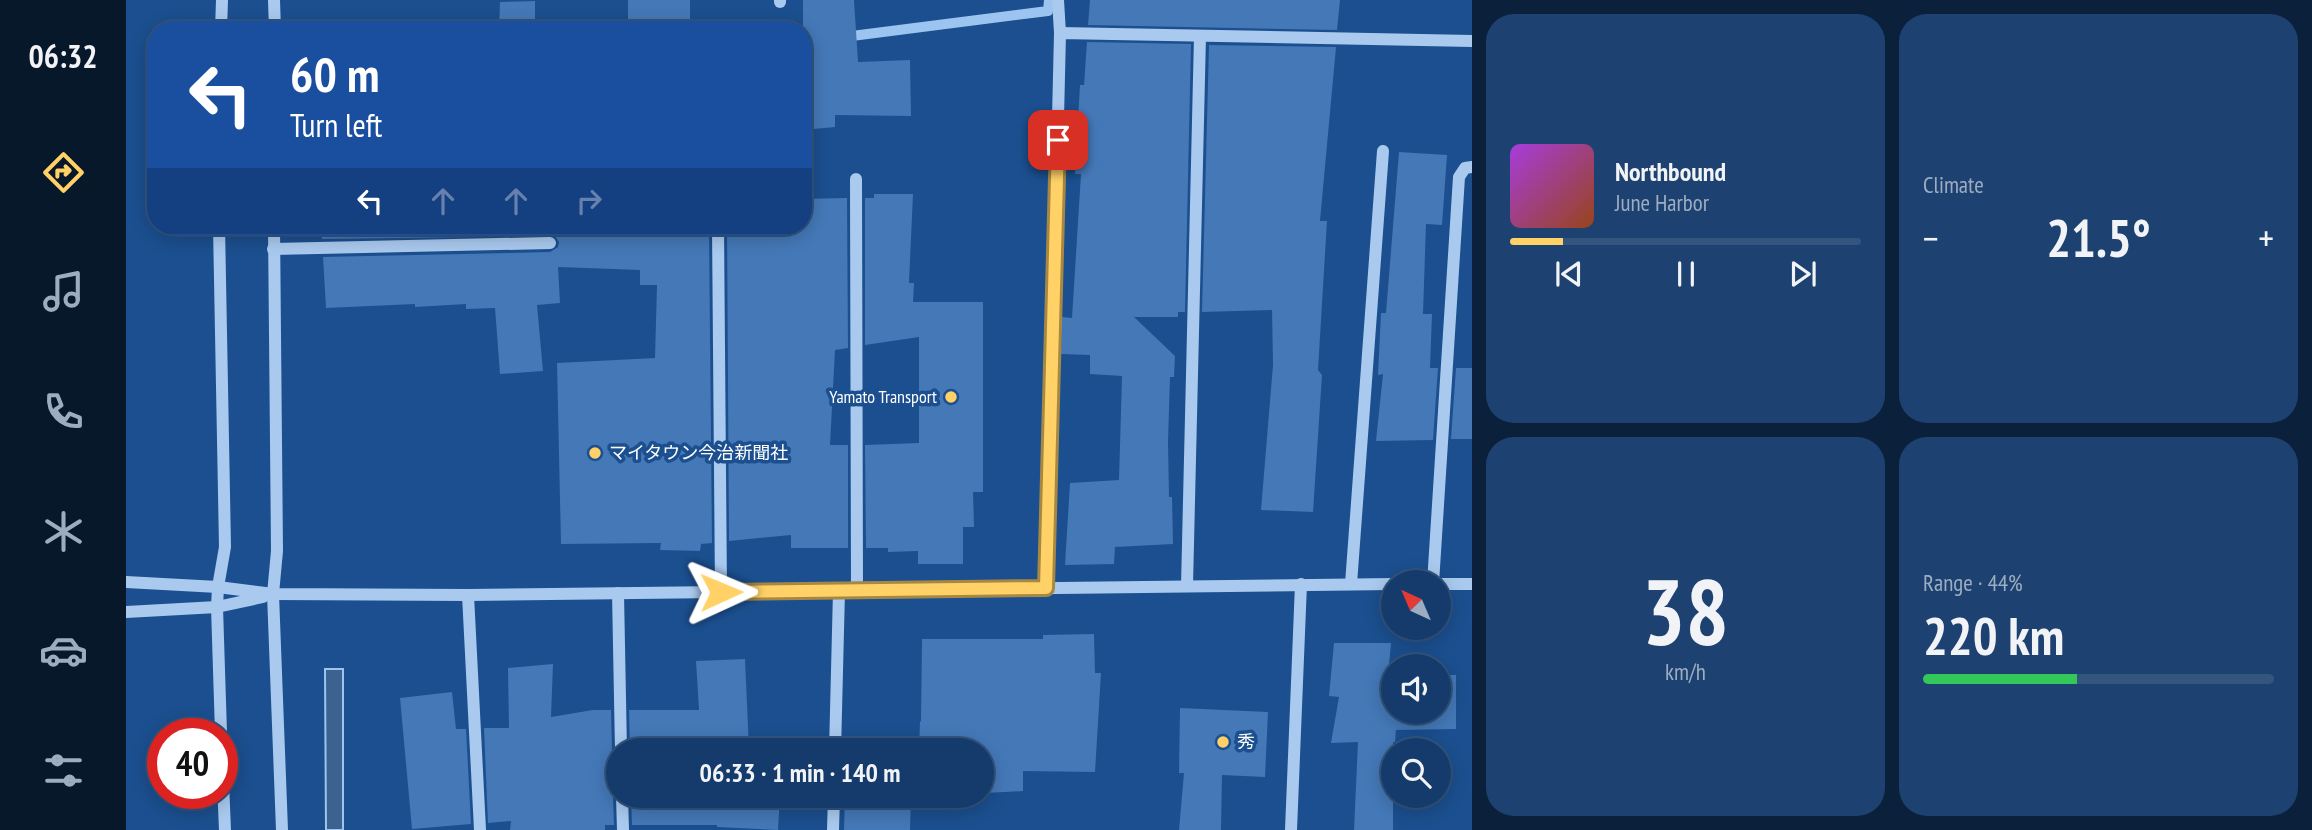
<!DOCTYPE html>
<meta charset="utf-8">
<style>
:root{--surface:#143b6b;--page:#1d4271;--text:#f1f3f6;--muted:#9dadc1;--line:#33557e;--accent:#ffd166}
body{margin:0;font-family:"PT Sans Narrow","Noto Sans JP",sans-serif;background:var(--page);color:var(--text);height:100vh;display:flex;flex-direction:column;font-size:26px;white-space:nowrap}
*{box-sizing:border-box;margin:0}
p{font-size:23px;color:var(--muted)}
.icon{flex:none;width:38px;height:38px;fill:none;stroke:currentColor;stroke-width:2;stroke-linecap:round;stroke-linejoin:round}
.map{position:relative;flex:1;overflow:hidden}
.side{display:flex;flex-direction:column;gap:14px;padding:14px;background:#0b203b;width:840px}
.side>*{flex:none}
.guide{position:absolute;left:21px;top:21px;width:665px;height:214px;border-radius:28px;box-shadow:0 4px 18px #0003,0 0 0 2px var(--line);background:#1a4fa0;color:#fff;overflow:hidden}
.needle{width:46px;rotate:316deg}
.tools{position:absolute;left:1255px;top:570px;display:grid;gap:14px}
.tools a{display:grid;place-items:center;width:70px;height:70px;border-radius:50%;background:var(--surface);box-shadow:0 4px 18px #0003,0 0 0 2px var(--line);font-size:35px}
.speed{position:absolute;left:21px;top:718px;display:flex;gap:14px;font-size:35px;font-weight:700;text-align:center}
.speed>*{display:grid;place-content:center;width:91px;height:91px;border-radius:50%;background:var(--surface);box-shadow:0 4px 18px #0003,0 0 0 2px var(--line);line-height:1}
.speed .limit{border:10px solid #d22;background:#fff;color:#111}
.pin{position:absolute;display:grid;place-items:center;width:60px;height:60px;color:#fff;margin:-30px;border-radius:14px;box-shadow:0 4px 10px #0006}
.me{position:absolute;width:77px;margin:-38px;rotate:89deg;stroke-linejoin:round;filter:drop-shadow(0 0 5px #0008)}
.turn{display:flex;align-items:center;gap:24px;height:147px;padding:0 28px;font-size:32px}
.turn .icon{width:91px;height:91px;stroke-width:2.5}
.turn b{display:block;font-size:49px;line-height:60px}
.lanes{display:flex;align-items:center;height:66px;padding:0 28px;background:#0003;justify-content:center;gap:35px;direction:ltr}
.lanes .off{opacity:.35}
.big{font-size:52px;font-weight:600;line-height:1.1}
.side .widget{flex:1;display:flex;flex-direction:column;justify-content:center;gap:10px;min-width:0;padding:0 24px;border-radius:28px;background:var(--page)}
.side .dial{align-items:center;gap:0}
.dial b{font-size:91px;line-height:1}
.song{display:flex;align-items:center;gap:21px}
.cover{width:84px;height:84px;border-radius:10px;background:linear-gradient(135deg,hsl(280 70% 55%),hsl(20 70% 35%))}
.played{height:7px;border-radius:4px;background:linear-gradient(90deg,var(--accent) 15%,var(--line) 15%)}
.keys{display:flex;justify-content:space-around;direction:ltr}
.heat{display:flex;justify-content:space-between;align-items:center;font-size:38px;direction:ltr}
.charge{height:10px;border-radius:5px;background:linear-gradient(90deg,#34c759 44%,var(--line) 0)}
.side .tiles{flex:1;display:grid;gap:14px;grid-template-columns:repeat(2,1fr)}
.trip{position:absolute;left:480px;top:738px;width:388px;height:70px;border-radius:35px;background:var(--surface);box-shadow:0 4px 18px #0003,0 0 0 2px var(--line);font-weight:600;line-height:70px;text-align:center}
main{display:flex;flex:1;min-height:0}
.menu{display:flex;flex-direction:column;width:126px;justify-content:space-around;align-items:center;background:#08182b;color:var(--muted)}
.menu .icon{width:49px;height:49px}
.menu .on{color:var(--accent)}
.menu b{font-size:32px;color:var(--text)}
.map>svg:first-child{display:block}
.water{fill:#3c6290;stroke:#9cc4f0;stroke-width:2}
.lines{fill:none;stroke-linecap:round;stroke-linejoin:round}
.stream{stroke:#9cc4f0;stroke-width:10}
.building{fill:#4478b7}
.minor{stroke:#a9c9ee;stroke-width:12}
.route-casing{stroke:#a68842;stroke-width:18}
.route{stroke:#ffd166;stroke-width:12}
.poi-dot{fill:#ffd166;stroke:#1b4f8f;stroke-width:2.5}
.labels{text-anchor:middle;stroke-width:7;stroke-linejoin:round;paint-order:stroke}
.poi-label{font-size:18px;fill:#fff;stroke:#1b4f8f;text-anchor:start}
</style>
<main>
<nav class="menu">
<b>06:32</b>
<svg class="icon on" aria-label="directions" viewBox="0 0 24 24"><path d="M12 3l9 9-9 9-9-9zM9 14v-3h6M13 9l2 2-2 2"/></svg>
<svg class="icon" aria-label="music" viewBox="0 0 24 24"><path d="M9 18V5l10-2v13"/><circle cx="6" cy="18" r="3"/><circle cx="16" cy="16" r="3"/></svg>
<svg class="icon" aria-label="phone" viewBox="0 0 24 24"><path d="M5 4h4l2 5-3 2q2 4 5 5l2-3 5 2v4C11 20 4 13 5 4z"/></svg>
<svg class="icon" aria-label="climate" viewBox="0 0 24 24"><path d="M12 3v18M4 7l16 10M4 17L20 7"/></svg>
<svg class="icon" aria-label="car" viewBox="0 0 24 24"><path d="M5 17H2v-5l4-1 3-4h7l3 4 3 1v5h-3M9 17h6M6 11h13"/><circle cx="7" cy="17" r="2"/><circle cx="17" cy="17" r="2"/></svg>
<svg class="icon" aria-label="filters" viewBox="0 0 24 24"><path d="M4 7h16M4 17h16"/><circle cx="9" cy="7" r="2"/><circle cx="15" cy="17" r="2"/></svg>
</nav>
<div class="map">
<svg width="1346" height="830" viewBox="0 0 1346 830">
<rect width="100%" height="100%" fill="#1b4f8f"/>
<polygon class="water" points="199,669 217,669 217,830 200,830"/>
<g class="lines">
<polyline class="stream" points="718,37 922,11 923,0"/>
</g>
<g class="building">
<rect x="502" y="0" width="62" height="30"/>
<polygon points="677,0 728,0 732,62 784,60 785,116 709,115 709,127 677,130"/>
<polygon points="964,0 1214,0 1211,30 962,25"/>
<polygon points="409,1 409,30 373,30 374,2"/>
<polygon points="961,42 1065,44 1059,312 1052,312 1052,317 1008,317 1049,356 1048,377 1044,377 1042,441 1043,497 1046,497 1047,544 989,547 988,564 939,565 944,483 993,480 996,376 964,374 964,355 935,354 936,317 946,318 955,174 949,174 954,85 958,85"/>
<polygon points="1083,45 1210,47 1194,221 1201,221 1192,370 1196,375 1187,512 1135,510 1147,365 1146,310 1076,312"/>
<polygon points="1273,152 1321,155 1316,225 1300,224 1297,314 1306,314 1304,368 1312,368 1307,440 1250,441 1257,374 1252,375 1255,313 1260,313"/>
<polygon points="748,194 787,194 783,283 788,283 787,302 857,302 857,492 847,492 848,527 837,527 837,564 792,564 792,551 762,552 762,548 740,548 739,445 793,443 793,337 739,345 739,198 748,198"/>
<polygon points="721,198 722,348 709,350 704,445 722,445 722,548 665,548 665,535 603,541 601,226 677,226 677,199"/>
<polygon points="195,226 583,226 586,543 575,544 574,551 534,550 535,543 435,544 431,363 529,358 531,285 514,285 514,270 432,267 434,303 411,305 417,371 374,374 369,308 340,309 340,304 289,307 289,304 200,308 197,257 424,252 432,247 433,242 429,236 196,239"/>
<polygon points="1330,368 1346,368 1346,439 1325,439"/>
<polygon points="968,634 969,673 975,673 969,772 897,771 897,791 860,793 861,751 793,751 794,721 795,722 796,639 917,639 917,635"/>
<polygon points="1208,643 1265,643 1262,676 1267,676 1267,712 1312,712 1312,675 1330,675 1330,729 1270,730 1269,742 1267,742 1267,830 1228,830 1232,742 1205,743 1213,697 1203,696"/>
<polygon points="619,659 623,749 654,751 504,751 503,710 573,710 570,661"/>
<polygon points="427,664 425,717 467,710 485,710 486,751 492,759 492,788 487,796 488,825 479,825 479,830 384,830 385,821 362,823 358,728 383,728 382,668"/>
<polygon points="326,692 330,729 340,729 345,824 286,829 274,698"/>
<polygon points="1054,708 1142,712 1139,777 1096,775 1095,830 1053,830 1058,773 1053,773"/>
<polygon points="505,796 654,796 652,830 591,827 591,825 506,825"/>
<polygon points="719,796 785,796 784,830 718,830"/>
</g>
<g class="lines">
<g class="minor">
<polyline points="148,0 149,30"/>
<polyline points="654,0 654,2"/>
<polyline points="932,0 934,33"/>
<polyline points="95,30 96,0"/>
<polyline points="730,179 731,590"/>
<polyline points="93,226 99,547 92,587 91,607 95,733"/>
<polyline points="148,226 151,551 147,594 156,830"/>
<polyline points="592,226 595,592"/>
<polyline points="147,249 424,243"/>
<polyline points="0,582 92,587 147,594 342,595 1267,584"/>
<polyline points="1307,583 1333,177 1339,168 1346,167"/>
<polyline points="1225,584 1257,151"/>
<polyline points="1312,584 1346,584"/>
<polyline points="1061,586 1074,36"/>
<polyline points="921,588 934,33 1346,41"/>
<polyline points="492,593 495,751"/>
<polyline points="342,595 354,830"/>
<polyline points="0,612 91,607 137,597"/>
<polyline points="709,751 713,591"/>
<polyline points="96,758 99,830"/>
<polyline points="496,796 497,830"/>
<polyline points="707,830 708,796"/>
<polyline points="1165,830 1175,584"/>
</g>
</g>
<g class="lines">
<g class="route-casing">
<polyline id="route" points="595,592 920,588 932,140"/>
</g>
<use href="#route" class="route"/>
</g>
<g class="poi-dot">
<circle cx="825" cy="397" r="7"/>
<circle cx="469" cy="453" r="7"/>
<circle cx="1097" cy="742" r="7"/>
</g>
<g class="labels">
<g class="poi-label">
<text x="811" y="403" text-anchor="end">Yamato Transport</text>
<text x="483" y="459">マイタウン今治新聞社</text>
<text x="1111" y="748">秀</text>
</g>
</g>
</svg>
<div class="tools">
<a><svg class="needle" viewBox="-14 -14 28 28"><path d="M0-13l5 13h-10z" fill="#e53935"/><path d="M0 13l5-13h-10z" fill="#9dadc1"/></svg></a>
<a><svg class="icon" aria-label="sound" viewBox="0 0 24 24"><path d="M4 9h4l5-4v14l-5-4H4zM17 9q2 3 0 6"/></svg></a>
<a><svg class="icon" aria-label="search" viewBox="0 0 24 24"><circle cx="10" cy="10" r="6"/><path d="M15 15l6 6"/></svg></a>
</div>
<div class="speed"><div class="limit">40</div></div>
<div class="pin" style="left:932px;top:140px;background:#d93025"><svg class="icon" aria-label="arrive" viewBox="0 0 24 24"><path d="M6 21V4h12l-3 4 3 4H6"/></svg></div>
<svg class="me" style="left:595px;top:592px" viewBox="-20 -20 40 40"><path d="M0-17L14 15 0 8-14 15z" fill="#ffd166" stroke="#fff" stroke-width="4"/></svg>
<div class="trip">06:33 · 1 min · 140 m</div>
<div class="guide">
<div class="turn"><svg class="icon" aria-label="left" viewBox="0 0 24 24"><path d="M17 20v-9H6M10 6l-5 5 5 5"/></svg><div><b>60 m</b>Turn left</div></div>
<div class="lanes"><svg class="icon" aria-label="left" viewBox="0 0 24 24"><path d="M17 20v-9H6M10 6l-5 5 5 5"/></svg><svg class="icon off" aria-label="ahead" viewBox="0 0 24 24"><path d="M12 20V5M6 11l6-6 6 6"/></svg><svg class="icon off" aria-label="ahead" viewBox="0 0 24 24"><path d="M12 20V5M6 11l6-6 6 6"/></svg><svg class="icon off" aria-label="right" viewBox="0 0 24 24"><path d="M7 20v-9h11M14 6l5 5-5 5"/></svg></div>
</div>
</div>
<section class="side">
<div class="tiles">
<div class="widget">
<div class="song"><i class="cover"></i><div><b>Northbound</b><p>June Harbor</p></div></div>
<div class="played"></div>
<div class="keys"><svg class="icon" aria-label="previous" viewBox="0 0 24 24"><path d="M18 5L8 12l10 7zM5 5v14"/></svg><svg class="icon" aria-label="pause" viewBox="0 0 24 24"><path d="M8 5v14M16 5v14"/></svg><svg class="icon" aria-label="next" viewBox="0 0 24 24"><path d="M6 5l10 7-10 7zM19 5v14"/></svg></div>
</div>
<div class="widget"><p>Climate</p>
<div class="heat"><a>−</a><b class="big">21.5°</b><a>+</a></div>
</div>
<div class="widget dial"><b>38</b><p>km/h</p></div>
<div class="widget"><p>Range · 44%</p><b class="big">220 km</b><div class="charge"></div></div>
</div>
</section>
</main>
